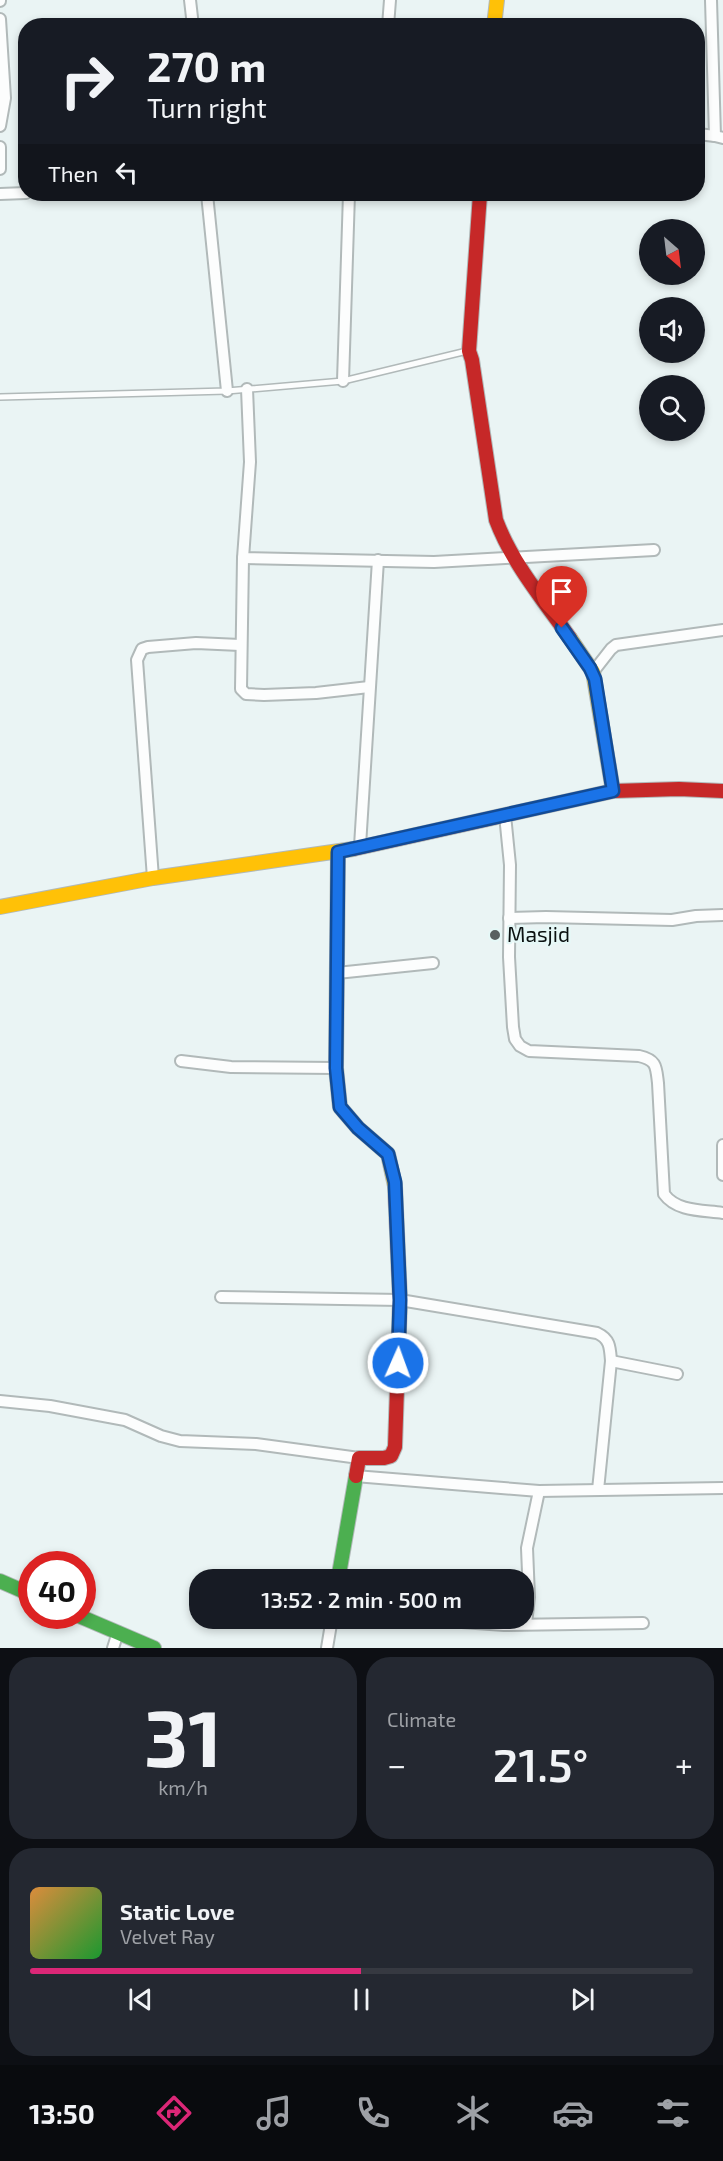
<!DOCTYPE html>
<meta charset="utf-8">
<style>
:root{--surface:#171b24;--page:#242831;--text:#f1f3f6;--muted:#9ea1a6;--line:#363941;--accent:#db2777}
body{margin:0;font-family:"Exo 2",sans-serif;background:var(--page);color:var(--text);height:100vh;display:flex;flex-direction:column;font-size:22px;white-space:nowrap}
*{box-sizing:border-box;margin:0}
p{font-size:20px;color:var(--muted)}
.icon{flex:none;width:33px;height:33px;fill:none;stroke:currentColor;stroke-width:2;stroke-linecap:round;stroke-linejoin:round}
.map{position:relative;height:1648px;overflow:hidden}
.sheet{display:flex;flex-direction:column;gap:9px;padding:9px;background:#0d0f14;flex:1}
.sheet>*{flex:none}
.banner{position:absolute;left:18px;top:18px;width:687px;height:183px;border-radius:24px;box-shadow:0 3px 9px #0003;background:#171b24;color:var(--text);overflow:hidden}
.needle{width:39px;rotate:152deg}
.buttons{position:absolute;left:639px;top:219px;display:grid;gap:12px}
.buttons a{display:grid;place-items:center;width:66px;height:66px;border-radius:50%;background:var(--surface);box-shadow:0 3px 9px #0003;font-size:30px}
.speed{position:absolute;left:18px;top:1551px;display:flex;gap:12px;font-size:30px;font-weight:700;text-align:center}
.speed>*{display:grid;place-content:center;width:78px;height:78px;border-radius:50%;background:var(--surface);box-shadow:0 3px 9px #0003;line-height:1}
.speed .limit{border:9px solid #d22;background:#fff;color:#111}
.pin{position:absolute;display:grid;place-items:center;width:51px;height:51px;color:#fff;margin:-62px -26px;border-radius:50% 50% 50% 0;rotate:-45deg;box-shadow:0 0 6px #0007}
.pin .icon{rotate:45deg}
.me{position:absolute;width:66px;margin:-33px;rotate:2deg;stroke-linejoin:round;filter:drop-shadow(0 0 4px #0008)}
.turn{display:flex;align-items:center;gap:21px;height:126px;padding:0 30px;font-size:27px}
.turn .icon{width:78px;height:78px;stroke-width:2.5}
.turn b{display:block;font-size:42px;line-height:51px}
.then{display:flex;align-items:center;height:57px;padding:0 30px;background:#0003;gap:12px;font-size:22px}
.big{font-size:45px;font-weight:600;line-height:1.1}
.sheet .widget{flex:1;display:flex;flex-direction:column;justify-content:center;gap:9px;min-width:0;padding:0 21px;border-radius:24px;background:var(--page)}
.sheet .dial{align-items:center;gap:0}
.dial b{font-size:78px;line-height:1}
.song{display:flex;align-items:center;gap:18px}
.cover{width:72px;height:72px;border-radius:9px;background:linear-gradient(135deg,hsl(30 70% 55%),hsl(130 70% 35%))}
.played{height:6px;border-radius:3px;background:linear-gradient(90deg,var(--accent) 50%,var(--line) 50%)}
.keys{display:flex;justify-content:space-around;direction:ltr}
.heat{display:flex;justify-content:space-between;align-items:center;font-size:33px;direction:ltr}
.sheet .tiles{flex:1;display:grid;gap:9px;grid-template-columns:1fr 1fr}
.widget:last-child{grid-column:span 2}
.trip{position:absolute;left:189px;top:1569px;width:345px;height:60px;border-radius:24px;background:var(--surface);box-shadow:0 3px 9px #0003;font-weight:600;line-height:60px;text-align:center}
.dock{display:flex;height:96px;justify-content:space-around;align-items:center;background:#090b0e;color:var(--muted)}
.dock .icon{width:42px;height:42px}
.dock .active{color:var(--accent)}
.dock b{font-size:27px;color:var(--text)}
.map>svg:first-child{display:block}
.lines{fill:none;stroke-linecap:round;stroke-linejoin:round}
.lane-casing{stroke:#b1b9b9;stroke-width:8}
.street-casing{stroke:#b1b9b9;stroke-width:14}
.fast-casing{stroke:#b1b9b9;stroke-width:16}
.slow-casing{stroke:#b1b9b9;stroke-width:16}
.jam-casing{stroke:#b1b9b9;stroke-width:16}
.lane{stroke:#fcfdfd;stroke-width:5}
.street{stroke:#fcfdfd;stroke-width:10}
.fast{stroke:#4caf50;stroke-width:14}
.slow{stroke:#ffc107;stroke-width:14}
.jam{stroke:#c62828;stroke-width:14}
.route-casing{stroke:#114b97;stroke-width:15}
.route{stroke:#1a73e8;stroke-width:10}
.poi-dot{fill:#596060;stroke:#e6f8f7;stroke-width:2}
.labels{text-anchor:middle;stroke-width:4.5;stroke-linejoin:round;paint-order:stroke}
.poi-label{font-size:21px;fill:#0b1111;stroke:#e6f8f7;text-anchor:start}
</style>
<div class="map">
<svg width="723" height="1648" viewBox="0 0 723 1648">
<rect width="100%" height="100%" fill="#eaf4f4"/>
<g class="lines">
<g class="lane-casing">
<polyline id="lane" points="0,397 227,391 343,381 467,351"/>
</g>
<g class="street-casing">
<g id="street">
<polyline points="190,0 193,26"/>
<polyline points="711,0 715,136 723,138"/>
<polyline points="0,1 0,0"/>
<polyline points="0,19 5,98 0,126"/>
<polyline points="388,26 390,0"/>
<polyline points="698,134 715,136"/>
<polyline points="0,147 0,169"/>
<polyline points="0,194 26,193"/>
<polyline points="207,194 227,391"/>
<polyline points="343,381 349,194"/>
<polyline points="247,389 250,462 243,558 434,562 654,550"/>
<polyline points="243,558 241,689 246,694 264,695 316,693 369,687"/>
<polyline points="593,672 611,649 616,645 723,630"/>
<path d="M505,815L510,865L509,957L513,1027L515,1039L520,1046L529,1051L639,1056C657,1060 656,1067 658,1083L664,1194C677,1212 703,1210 723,1213"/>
<polyline points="360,846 378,560"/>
<polyline points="153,878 137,660 142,649 148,647 196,643 240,645"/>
<polyline points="509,918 546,917 672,920 696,916 723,915"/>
<polyline points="337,973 433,963"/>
<polyline points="181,1061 231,1067 336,1068"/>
<polyline points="723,1145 723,1175"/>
<path d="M221,1297L400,1300L597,1333C610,1339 610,1347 611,1361L598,1490"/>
<polyline points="611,1361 677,1374"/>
<polyline points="0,1401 50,1406 125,1420 161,1436 180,1441 256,1444 359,1458"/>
<polyline points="355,1476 539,1491 723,1488"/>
<polyline points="448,1621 504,1625 643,1623"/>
<polyline points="526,1624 529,1597 527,1548 539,1491"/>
<polyline points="113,1648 118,1632"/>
<polyline points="327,1648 332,1618"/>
</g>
</g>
<g class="fast-casing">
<g id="fast">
<polyline points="338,1580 356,1476"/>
<polyline points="0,1581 32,1595"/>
<polyline points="79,1616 154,1648"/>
</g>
</g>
<g class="slow-casing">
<g id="slow">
<polyline points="494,26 497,0"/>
<polyline points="570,638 593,672 613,791"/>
<polyline points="338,852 336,1068 340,1107 358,1128 388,1154 395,1186"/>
<polyline points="0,907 153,878 353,849"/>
</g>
</g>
<g class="jam-casing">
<g id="jam">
<path d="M480,194L469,351L472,360L496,520C512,563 544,601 570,638"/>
<polyline points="353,849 613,791 679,789 723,791"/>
<polyline points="356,1476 359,1458 384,1458 391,1456 395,1447 400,1300 395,1186"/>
</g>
</g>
<use href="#lane" class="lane"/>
<use href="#street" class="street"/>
<use href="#fast" class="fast"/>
<use href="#slow" class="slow"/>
<use href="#jam" class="jam"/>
</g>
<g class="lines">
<g class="route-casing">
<polyline id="route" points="398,1363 400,1300 395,1182 388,1154 358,1128 340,1107 336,1068 338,852 613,791 595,679 590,668 562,628"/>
</g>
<use href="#route" class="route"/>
</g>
<circle class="poi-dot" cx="495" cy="935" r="6"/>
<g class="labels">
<g class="poi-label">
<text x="507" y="942">Masjid</text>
</g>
</g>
</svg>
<div class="buttons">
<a><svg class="needle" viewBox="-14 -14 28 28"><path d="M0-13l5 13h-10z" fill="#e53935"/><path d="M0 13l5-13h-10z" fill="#9ea1a6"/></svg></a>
<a><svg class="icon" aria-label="sound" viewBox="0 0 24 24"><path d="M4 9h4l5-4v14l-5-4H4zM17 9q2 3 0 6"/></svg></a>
<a><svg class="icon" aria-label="search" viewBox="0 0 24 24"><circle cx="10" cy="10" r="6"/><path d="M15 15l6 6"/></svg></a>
</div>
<div class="speed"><div class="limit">40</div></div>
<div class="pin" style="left:562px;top:628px;background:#d93025"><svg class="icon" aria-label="arrive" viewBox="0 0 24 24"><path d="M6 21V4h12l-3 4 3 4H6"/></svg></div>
<svg class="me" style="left:398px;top:1363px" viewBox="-20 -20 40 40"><circle r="17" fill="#1a73e8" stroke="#fff" stroke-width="3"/><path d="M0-11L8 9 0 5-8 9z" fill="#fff"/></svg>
<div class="trip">13:52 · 2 min · 500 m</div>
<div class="banner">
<div class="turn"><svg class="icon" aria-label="right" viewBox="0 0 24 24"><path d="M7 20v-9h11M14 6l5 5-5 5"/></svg><div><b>270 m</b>Turn right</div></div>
<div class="then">Then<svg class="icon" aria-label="left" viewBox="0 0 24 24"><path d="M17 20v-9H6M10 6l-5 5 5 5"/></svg></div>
</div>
</div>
<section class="sheet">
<div class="tiles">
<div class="widget dial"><b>31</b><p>km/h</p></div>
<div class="widget"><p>Climate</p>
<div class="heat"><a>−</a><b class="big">21.5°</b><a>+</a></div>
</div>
<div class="widget">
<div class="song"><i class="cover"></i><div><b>Static Love</b><p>Velvet Ray</p></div></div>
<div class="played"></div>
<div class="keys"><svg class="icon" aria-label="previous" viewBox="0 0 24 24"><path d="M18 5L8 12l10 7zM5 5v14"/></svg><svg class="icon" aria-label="pause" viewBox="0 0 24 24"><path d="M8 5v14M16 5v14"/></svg><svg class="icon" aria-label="next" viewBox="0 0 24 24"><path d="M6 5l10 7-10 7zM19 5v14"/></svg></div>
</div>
</div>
</section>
<nav class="dock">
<b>13:50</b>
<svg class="icon active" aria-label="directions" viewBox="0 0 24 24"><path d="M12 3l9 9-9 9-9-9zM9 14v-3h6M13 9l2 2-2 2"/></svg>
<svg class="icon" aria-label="music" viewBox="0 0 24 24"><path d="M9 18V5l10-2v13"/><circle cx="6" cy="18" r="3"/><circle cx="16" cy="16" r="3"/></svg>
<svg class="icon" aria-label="phone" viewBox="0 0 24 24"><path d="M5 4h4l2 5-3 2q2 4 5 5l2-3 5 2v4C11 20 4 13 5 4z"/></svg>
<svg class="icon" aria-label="climate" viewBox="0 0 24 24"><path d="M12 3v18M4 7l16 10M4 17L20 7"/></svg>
<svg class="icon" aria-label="car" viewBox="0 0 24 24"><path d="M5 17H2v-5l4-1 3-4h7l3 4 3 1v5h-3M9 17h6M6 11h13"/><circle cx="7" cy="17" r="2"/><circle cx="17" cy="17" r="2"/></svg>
<svg class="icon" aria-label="filters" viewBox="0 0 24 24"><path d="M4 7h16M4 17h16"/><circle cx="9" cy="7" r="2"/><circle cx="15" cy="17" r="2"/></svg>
</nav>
